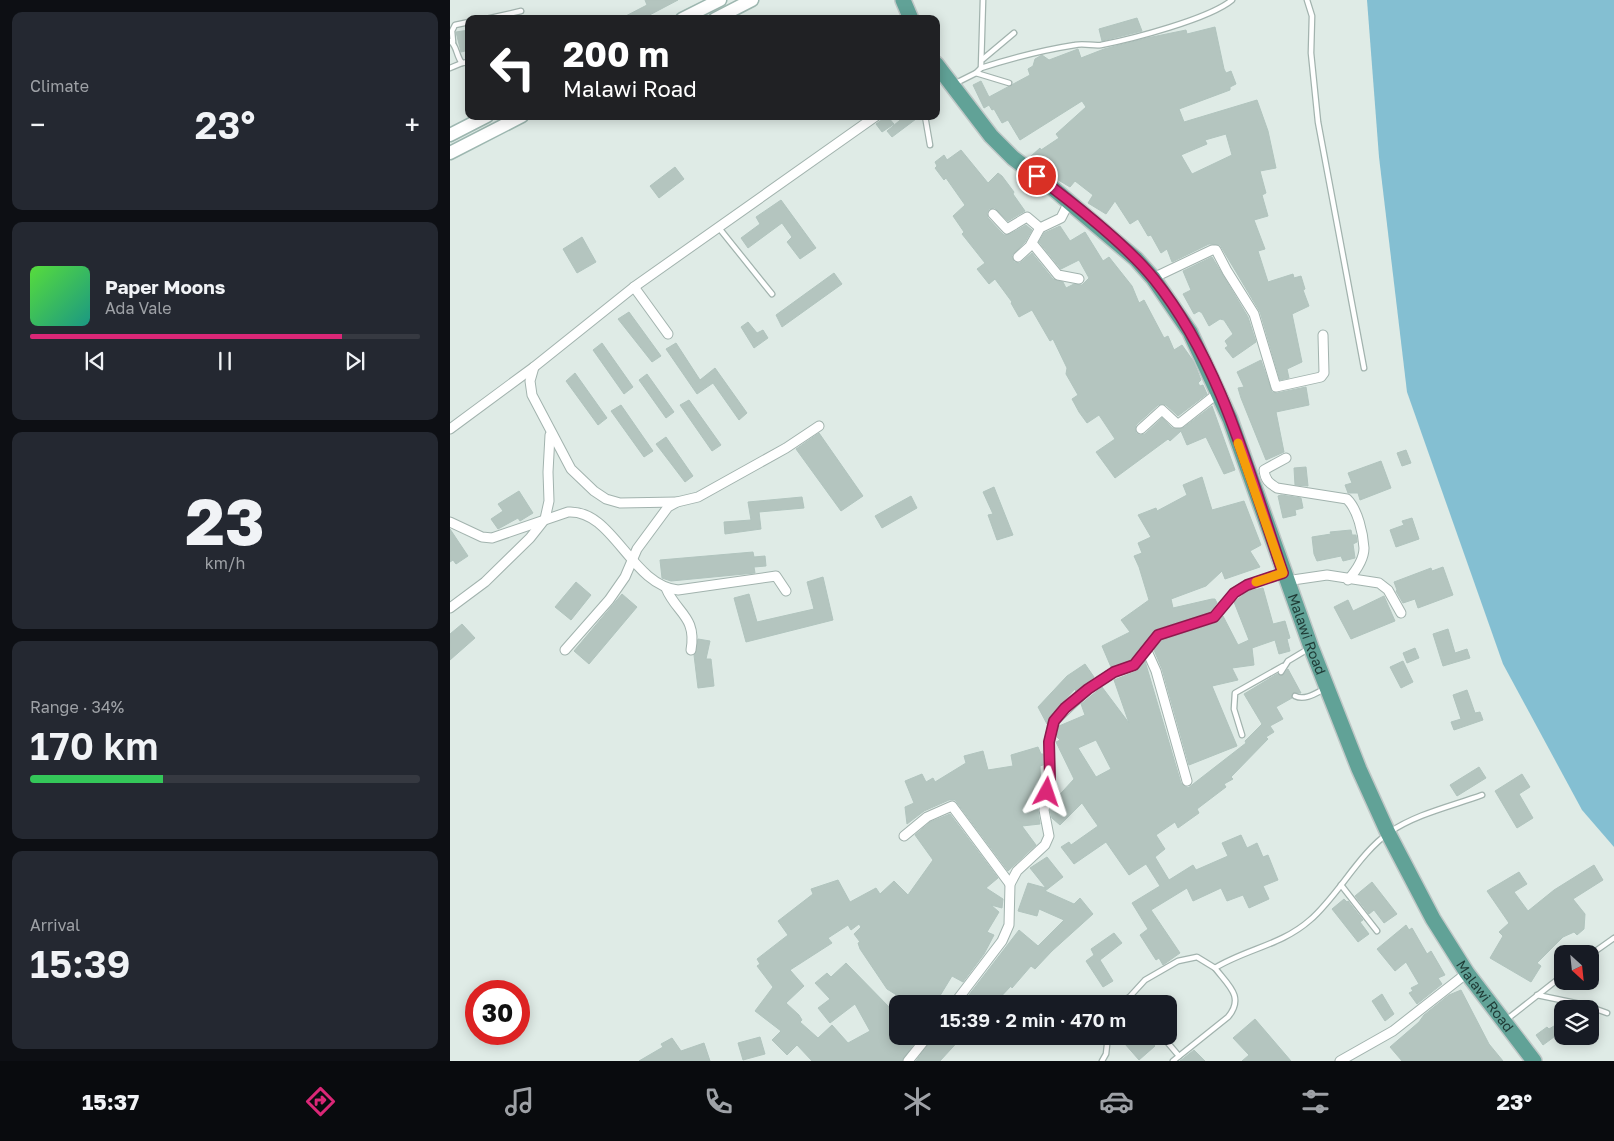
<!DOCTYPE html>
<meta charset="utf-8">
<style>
:root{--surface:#171b24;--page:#242831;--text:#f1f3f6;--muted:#9ea1a6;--line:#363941;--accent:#db2777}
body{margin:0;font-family:"Golos Text",sans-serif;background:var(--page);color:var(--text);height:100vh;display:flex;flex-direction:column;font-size:19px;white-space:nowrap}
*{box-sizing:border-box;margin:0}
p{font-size:16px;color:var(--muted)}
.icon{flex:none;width:28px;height:28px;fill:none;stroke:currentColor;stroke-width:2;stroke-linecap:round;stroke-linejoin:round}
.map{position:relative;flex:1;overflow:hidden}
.details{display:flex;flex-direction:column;gap:12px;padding:12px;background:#0d0f14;width:450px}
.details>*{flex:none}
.banner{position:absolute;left:15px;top:15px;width:475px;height:105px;border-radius:10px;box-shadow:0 2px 12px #0003;background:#202124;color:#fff;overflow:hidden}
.needle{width:32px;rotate:153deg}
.controls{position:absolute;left:1104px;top:945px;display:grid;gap:10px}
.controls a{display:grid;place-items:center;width:45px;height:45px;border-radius:10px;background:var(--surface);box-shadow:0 2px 12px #0003;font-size:25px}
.speed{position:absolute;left:15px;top:980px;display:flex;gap:10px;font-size:25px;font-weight:700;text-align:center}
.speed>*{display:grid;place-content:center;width:65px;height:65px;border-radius:50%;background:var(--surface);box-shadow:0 2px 12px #0003;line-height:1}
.speed .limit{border:8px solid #d22;background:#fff;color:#111}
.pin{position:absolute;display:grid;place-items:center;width:42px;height:42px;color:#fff;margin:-21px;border:2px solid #fff;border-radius:50%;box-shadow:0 1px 5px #0007}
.me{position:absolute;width:55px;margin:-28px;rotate:5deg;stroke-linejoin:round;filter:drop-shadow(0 0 4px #0008)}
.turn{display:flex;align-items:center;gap:18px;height:105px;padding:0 15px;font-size:22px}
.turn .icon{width:65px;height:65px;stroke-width:2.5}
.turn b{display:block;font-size:35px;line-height:42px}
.big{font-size:38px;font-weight:600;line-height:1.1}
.details .tile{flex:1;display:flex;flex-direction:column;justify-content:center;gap:8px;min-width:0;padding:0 18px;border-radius:10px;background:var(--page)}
.details .dial{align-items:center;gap:0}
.dial b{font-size:65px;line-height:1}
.song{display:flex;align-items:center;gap:15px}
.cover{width:60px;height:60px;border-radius:8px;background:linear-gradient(135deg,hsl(110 70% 55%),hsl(170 70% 35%))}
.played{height:5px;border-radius:2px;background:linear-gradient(90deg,var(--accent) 80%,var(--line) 80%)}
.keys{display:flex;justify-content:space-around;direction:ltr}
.heat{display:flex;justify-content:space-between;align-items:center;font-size:28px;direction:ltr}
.charge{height:8px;border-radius:4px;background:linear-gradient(90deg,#34c759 34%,var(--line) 0)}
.trip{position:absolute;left:439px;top:995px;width:288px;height:50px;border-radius:10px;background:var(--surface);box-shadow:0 2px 12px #0003;font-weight:600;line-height:50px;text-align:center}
.dock{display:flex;height:80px;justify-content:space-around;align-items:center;background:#090b0e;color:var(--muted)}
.dock .icon{width:35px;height:35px}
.dock .current{color:var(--accent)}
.dock b{font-size:22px;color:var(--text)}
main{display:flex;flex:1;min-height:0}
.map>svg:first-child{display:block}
.water{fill:#84bfd2}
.building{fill:#b4c5bf;stroke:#b1c4be;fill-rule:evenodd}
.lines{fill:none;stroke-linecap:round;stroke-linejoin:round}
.service-casing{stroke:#a2b3ae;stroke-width:7}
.minor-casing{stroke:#a2b3ae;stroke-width:11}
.secondary-casing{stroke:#9db7b0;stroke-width:15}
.primary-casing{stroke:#c0c8c7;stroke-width:18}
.service{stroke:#fff;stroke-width:4.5}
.minor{stroke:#fff;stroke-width:9}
.secondary{stroke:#fff;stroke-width:12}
.primary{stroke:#61a297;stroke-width:15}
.route-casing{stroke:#8e194d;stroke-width:12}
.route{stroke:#db2777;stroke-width:9}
.slow{stroke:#f59e0b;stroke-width:9}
.labels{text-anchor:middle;stroke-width:4;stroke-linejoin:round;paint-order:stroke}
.street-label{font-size:14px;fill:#1f3b36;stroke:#eff7f4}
</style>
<main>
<section class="details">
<div class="tile"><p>Climate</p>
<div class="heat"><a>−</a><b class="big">23°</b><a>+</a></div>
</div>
<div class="tile">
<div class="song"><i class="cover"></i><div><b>Paper Moons</b><p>Ada Vale</p></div></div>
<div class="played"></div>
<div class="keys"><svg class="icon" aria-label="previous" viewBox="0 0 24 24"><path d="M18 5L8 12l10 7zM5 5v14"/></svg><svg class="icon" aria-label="pause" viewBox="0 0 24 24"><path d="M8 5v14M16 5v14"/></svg><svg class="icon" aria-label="next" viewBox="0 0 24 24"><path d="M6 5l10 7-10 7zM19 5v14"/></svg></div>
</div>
<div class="tile dial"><b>23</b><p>km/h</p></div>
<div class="tile"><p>Range · 34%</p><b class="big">170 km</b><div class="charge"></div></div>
<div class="tile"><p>Arrival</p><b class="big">15:39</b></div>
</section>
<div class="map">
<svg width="1164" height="1061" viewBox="0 0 1164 1061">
<rect width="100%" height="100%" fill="#dfebe6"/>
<polygon class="water" points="917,0 1164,0 1164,847 1132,810 1053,664 957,392 929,157"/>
<g class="building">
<polygon points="195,0 228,0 192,19 170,19 197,5"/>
<polygon points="687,18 692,31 652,41 649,29"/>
<path d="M765,27L774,69L776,73L781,71L786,84L780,87V90L729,109L734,122L807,100L818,131L826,168L810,171L816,193L812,195L818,216L804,220L815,249L808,251L818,282L843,274L844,278L851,276L855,289L853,290L859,306L842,314L852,362L837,369L839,378L830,380L810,312L770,245L759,244L722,262L717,249L711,253L701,235L698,236L688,219L680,224L665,201L656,214L638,203L643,195L625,181L620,187L605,178L607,174L598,158L589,166L580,157L590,148L591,150L609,138L606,134L636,107L632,101L570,140L558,120L552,123L544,109L542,110L539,105L534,108L523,85L531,81L539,97L580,75L578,69L583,66L585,59L592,55L599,60L628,49L631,58L654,49L697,38L736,30L737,34ZM776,134L782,155L742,174L731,155L757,144L755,140Z"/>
<polygon points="19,30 19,50 11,52 6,32"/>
<polygon points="437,116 444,124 432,132 426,124"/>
<polygon points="455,116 470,116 442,137 437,131"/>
<polygon points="511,150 538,183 548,173 552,176 564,192 563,194 575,211 558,221 545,208 539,209 537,213 538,218 554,235 560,234 576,225 582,230 575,242 562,255 564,262 570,263 582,253 603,279 613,282 616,288 624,284 632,285 639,278 629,260 611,269 589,242 594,233 610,226 620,241 635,232 653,261 659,257 682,286 689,303 694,300 714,338 718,336 724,350 732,345 744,362 751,380 748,383 750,386 753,385 757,394 728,416 716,405 708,405 686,425 686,433 690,435 695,434 712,418 722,428 733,428 762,406 785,470 774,474 756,437 737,445 731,431 720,441 718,439 665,478 646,452 665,439 649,415 637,423 629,412 622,399 628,395 616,374 617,368 603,339 600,341 582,310 569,317 561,303 562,302 545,279 539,284 527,269 535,263 512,234 514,232 503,216 515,205 496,178 494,180 485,168 487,166 485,162 494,155 497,160"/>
<polygon points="225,167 234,179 209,198 200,186"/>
<polygon points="331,200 366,248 350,259 337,242 342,237 332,223 298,248 291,238 310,224 306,217"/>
<polygon points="132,237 146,262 127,273 113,249"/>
<polygon points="762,257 798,317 806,342 783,358 775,348 778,346 775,341 783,334 774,320 770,319 759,326 752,313 749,311 744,314 733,294 741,290 733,271"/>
<polygon points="384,273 392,284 332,327 326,315"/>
<polygon points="179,312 211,356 202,362 168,319"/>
<polygon points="298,322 307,333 313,330 318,338 304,348 291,327"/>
<polygon points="152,343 183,387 174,394 143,350"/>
<polygon points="226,343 250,380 265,368 297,413 289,420 263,383 247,394 216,349"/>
<polygon points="811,360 822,392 827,393 856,387 859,405 826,412 834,452 816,460 791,398 788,388 794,387 787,372"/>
<polygon points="125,373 157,418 148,425 116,381"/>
<polygon points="197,374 224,412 216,418 189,380"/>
<polygon points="239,400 271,445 262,451 230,405"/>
<polygon points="171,405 203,451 194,457 161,411"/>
<polygon points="369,433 413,496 391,511 346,449"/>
<polygon points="216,437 243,476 235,482 206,444"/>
<polygon points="956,450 961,463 952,466 947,453"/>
<polygon points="931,461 941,488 910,500 908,493 898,493 895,485 902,483 898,473"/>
<polygon points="856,467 858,486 845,485 844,468"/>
<polygon points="752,477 762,510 794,501 811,545 800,551 810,567 775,579 772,571 756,586 721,599 723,608 762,599 765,599 767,603 760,612 706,629 680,660 661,667 652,646 680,632 671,620 699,600 689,567 684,556 692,553 688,543 701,537 688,515 706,508 707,511 737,495 733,485"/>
<polygon points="544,487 563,535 547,540 538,515 543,514 533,492"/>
<polygon points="69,491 83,513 70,521 68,518 48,529 41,519 53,511 48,504"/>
<polygon points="831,495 851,498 853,508 845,510 846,515 833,518 828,496"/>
<polygon points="461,496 467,508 432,528 425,516"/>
<polygon points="352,497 354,508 309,512 311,529 275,534 274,522 301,520 298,502"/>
<polygon points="962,518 969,539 946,547 940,530 954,525 952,521"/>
<polygon points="0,529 18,556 6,564 3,560 0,562"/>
<polygon points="901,530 902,535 906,535 907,542 903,544 905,558 893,561 891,556 867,561 864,554 862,537 881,534 880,532"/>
<polygon points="303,552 304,557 315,556 316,566 304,567 305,573 221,581 212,578 210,560"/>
<polygon points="993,567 1003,595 968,608 965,599 953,603 946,591 947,590 944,582 981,568 982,571"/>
<polygon points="373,577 383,620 296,642 284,598 299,594 307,622 364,609 357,582"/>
<polygon points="126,582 141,595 121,620 105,607"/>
<polygon points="813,588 823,624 835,621 840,638 837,639 840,651 829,654 825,640 802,648 804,665 782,668 788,680 762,686 787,746 739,765 712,669 704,650 712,640 766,623 773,616 788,645 799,640 784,602 798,591"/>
<polygon points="172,594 187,607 139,664 124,651"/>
<polygon points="934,596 945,621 901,639 884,607 898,600 903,611"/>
<polygon points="12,624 25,638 0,660 0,634"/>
<polygon points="998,629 1005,653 1017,649 1020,658 993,666 983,634"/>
<polygon points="248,639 260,641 256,659 261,659 264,686 248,688 244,655"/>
<polygon points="965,648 969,658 957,663 953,653"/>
<path d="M695,661L731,783L738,788L796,743L795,741L812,724L794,694L827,674L833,675L838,669L851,693H843L842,698L826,707L833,719L820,726L824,732L816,737L818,739L781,777L783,779L774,784L776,787L747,809L749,813L728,828L725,822L706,835L715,849L705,857L719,880L743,865L746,870L778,856L772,843L791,835L797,848L807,843L813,857L818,855L828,880L813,886L819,899L799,908L793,895L777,901L771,888L743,901L737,888L701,910L730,953L713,965L709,958L706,960L690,935L698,929L682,903L710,886L696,864L679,875L656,842L624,864L611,847L619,842L621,845L648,826L632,803L610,825L602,818L600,810L602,803L624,779L606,742L610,740L607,737L609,726L635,715L631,704L652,687L679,723L664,680L687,671ZM646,740L661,769L646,777L628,748Z"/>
<polygon points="953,661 963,682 951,688 940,667"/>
<polygon points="635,664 644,677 626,692 625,689 600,716 597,724 588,707 617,676"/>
<polygon points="1017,690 1025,713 1030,712 1033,720 1004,730 1001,722 1011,719 1003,695"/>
<polygon points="588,747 591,754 593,754 593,765 590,766 591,791 589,806 587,804 590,824 572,826 586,845 558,871 505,800 499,800 474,811 457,824 455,807 464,803 455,781 472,774 476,782 483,778 485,782 516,763 514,756 533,751 538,770 563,766 561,755"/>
<polygon points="1029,767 1036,778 1007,796 1000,785"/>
<polygon points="1072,774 1080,787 1069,794 1083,818 1067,828 1045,791"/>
<polygon points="500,814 548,878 536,888 553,899 552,908 541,905 549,912 537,932 544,935 534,954 513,982 502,976 485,1004 461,1004 437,989 410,949 408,943 410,942 404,934 411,927 409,924 401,930 398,925 378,938 382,943 340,970 354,986 336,1003 349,1015 352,1020 350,1022 368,1038 382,1025 398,1043 420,1031 405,1004 380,1023 368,1008 380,999 365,983 377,973 381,977 396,963 440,1008 448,1023 448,1036 465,1036 463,1040 465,1042 452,1061 362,1061 347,1045 337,1055 322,1040 331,1031 305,1011 323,987 307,966 310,964 307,959 338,935 328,921 363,894 361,889 388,880 400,902 426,888 430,894 444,881 458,895 483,860 465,835 480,822"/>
<polygon points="597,857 613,877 595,891 624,904 630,898 643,914 602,951 585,969 581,966 562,988 561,986 544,1004 512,1004 569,930 588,946 614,920 589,909 587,916 568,911 578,883 596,888 580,868"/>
<polygon points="1144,865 1153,880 1123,899 1135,914 1134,929 1127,935 1124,932 1113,937 1087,963 1091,966 1081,982 1040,958 1053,936 1049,932 1059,923 1037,891 1069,872 1077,884 1064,892 1078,911 1104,890"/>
<polygon points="922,882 947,914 934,923 924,910 919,914 905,896"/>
<polygon points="894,899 897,902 898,901 913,920 910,922 919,934 908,942 882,909"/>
<polygon points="956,925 959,930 962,928 977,954 981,951 995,975 988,978 992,984 967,1004 959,993 963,991 961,988 969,984 956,962 945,971 927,949"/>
<polygon points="664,933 672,943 650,960 663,981 653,987 636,961 644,955 641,949"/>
<polygon points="1011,990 1039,1044 1053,1061 952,1061 940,1047 969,1022 974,1015 999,995"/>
<polygon points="932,994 944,1014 935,1021 922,1001"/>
<polygon points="805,1019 841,1061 792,1061 799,1055 783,1038"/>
<polygon points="1104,1026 1108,1034 1093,1045 1086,1035 1097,1027 1099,1029"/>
<polygon points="484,1036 513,1036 490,1061 466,1061"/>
<polygon points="668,1036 696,1036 705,1046 689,1060"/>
<polygon points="310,1037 315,1054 293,1060 288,1043"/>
<polygon points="222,1038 231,1051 254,1043 260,1061 189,1061 213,1047 211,1044"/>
<polygon points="744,1050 755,1061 730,1061"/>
</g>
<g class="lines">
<g class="service-casing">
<g id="service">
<polyline points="857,0 862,16 861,53 868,122 914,368"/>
<polyline points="36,19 71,11"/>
<path d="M0,41C7,45 6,56 12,63L19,62"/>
<polyline points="3,42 2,31 5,25 19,22"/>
<polyline points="533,59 564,33"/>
<polyline points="0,68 12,63"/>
<path d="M531,68C562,58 593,50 625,45C633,43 643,46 651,45C682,39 759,19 782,0"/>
<polyline points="526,73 559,83"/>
<polyline points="504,84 526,73 531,68 533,0"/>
<polyline points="475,116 480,145"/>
<polyline points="269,228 322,294"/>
<polyline points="831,672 838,661 858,649"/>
<path d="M845,696C855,701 866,693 876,688"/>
<polyline points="792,735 784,709 785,693 833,666"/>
<polyline points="891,885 927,931"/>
<polyline points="1140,955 1164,938"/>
<polyline points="1087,995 1135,1005 1157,1013"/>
<polyline points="678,998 683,1004"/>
<path d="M673,1004L695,980L728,961L747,957L765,968C796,949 832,945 860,920C888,896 909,853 940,832C966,814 1002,806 1032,795"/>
<polyline points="1056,1020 1112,976"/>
<polyline points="712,1036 729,1056"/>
<polyline points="652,1061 656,1054 658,1036"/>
<path d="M723,1061L778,1017C795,997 778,985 765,968"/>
</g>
</g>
<g class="minor-casing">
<g id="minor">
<polyline points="543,214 557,229 577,217 590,228"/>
<polyline points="582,243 608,275 629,279"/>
<polyline points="568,257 580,246 590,228 611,218 619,202"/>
<polyline points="703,278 762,250 766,250 777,271 804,314 826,387 871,377 874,373 873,335"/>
<polyline points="184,287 218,334"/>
<polyline points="84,367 80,381 82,395 121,469 144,491 156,499 170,503 227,502"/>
<polyline points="0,429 84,367 184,287 426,116"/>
<polyline points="691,429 712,410 726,423 730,423 768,393"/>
<path d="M836,458L814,470C815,480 819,483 827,488L897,499C908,510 913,533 914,548C914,559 905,572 898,580"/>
<path d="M0,522L32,537L42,538L118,512C163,509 181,585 228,590L326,576L336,591"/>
<polyline points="836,581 877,575 929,583 938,590 951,613"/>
<path d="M216,588C226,613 247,616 241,650"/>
<polyline points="0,608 35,582 80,538 95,519 99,501 98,472 100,435"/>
<polyline points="115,650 159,600 175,577 187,549 218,507 227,502 248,497 336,448 369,426"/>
<polyline points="697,651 706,671 737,781"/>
<polyline points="454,836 477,817 502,806 560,884"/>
<polyline points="504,1004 552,941 559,925 560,884 567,871 595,845 599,836 594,810 600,780 599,742 604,721 638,689 664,672 684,665 708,635 764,617 784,593 797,585 833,573"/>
<polyline points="458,1061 478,1036"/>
<polyline points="890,1061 943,1031 1017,973"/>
</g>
</g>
<g class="secondary-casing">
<g id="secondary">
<polyline points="232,19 270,0"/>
<polyline points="265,19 302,0"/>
<polyline points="0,135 37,116"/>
<polyline points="0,153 72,116"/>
</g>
</g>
<g class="primary-casing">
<g id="primary">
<polyline points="453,0 461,19"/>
<path id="s1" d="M486,64L541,136L563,158L599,185L686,259L703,278L740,332L780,419L861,647L909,769L938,833L983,919L1017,973L1084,1061"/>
</g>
</g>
<use href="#service" class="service"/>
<use href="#minor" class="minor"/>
<use href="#secondary" class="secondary"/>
<use href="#primary" class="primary"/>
</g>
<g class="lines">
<g class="route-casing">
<path id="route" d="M587,176C623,203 676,244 704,279C771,362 799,473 833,573L797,585L784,593L764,617L708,635L684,665L664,672L638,689L615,708L604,721L599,742L600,780L597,792"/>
</g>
<use href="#route" class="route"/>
<polyline class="slow" points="788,443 833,573 806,582"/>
</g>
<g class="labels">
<g class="street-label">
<text dy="5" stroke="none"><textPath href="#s1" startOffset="696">Malawi Road</textPath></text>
<text dy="5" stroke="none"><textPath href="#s1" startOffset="1101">Malawi Road</textPath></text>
</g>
</g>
</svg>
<div class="controls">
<a><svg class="needle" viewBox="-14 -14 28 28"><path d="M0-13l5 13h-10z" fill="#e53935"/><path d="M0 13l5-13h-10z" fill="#9ea1a6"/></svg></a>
<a><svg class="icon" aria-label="layers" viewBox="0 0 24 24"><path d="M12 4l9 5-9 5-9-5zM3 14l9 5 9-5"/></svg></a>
</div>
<div class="speed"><div class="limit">30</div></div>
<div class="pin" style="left:587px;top:176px;background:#d93025"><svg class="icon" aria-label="arrive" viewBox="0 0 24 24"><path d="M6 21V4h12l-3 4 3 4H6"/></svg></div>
<svg class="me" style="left:597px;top:792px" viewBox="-20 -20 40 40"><path d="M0-17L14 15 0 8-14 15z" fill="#db2777" stroke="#fff" stroke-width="4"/></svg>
<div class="trip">15:39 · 2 min · 470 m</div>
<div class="banner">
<div class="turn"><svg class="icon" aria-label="left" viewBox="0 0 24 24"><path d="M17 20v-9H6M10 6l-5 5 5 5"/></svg><div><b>200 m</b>Malawi Road</div></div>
</div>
</div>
</main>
<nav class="dock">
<b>15:37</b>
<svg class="icon current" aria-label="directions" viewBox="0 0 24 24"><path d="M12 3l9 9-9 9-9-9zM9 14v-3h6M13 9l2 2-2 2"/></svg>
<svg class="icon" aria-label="music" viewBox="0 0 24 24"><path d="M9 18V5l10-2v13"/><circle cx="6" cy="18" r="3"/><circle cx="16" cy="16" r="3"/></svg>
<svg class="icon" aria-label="phone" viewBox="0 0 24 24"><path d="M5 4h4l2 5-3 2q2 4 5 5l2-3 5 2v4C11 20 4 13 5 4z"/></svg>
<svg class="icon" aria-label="climate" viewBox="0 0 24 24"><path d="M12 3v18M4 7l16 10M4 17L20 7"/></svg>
<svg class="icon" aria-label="car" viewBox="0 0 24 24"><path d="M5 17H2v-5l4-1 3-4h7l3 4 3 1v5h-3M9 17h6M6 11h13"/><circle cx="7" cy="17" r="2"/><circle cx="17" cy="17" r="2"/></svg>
<svg class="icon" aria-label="filters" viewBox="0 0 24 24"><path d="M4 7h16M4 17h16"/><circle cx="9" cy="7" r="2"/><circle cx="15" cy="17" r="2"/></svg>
<b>23°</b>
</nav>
